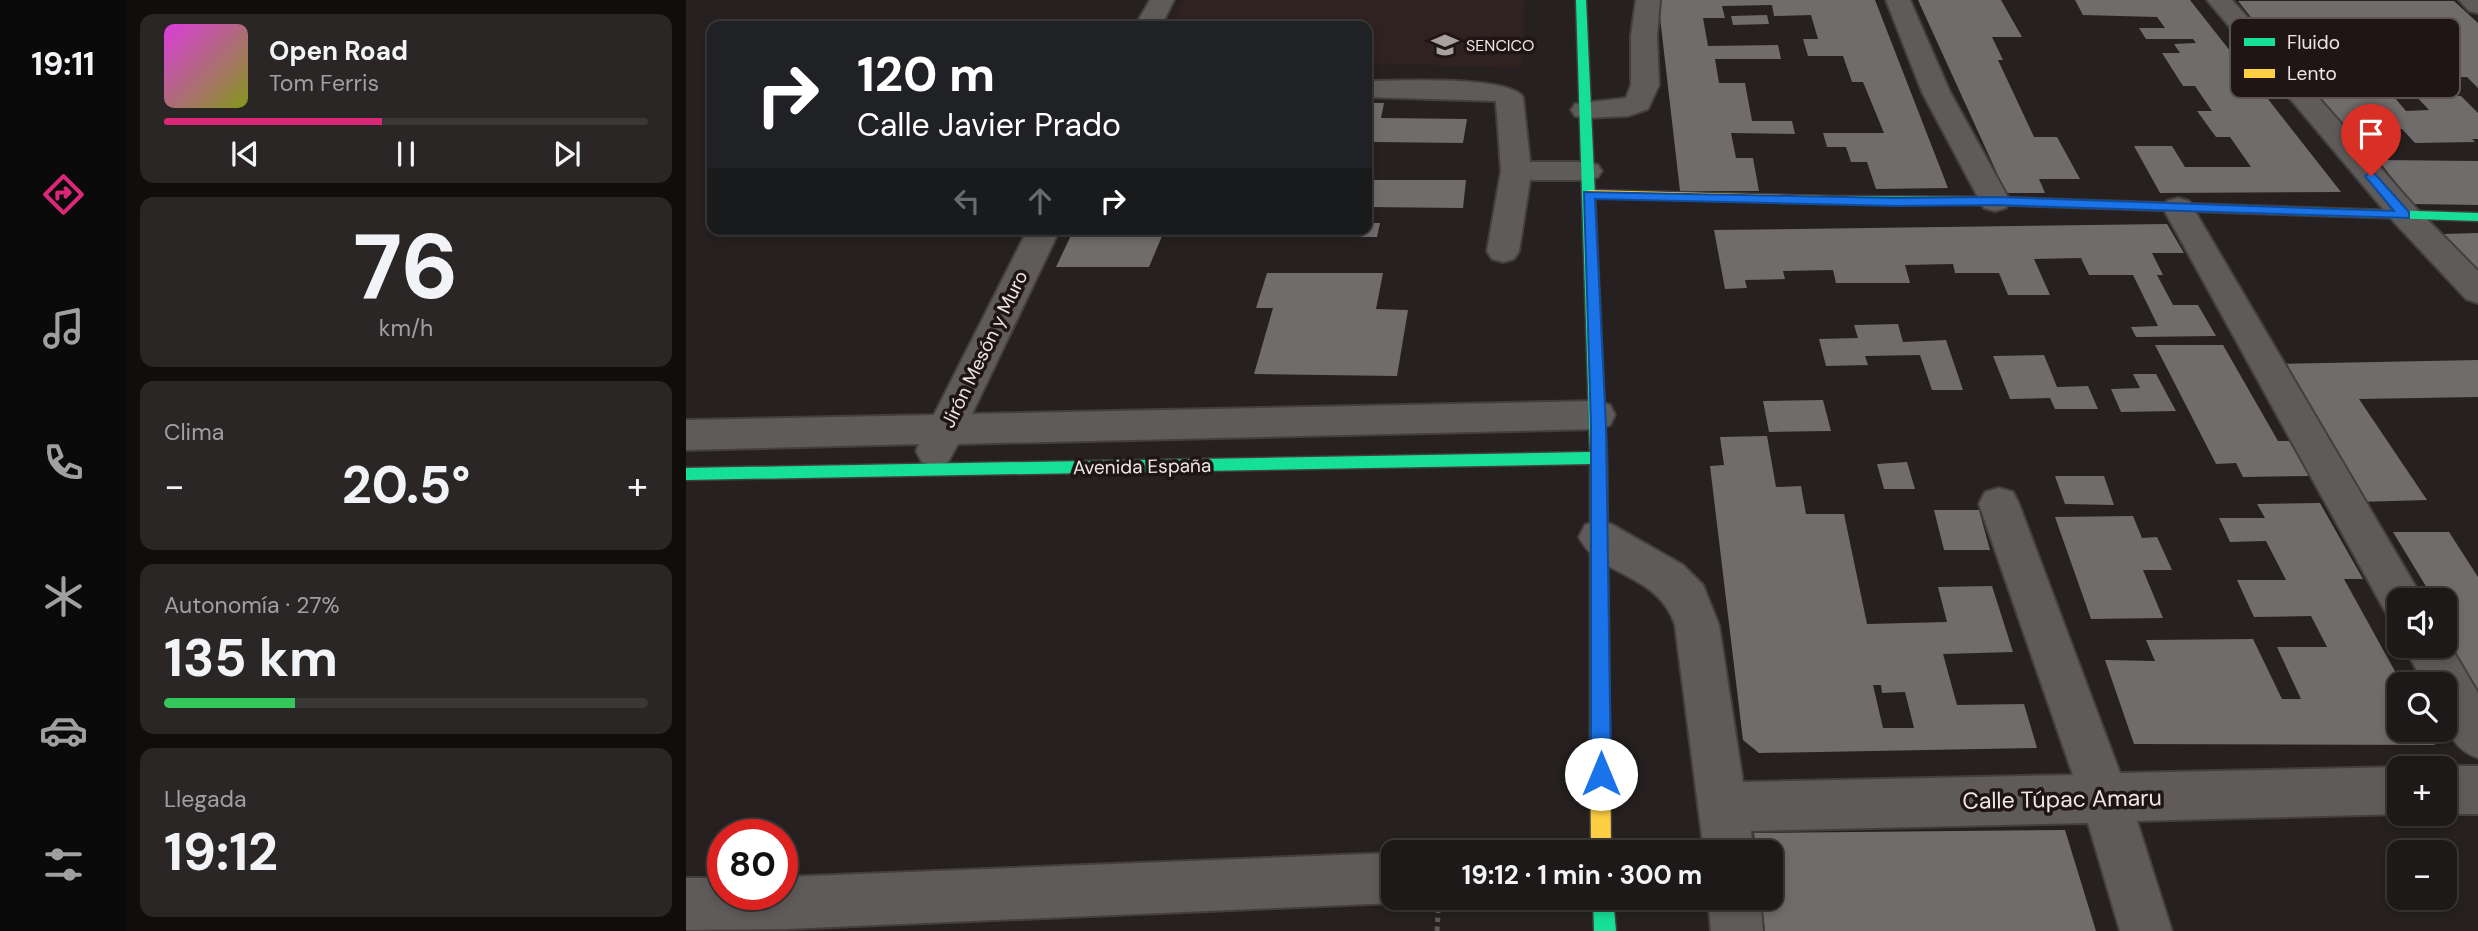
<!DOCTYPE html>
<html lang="es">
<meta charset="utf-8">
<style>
:root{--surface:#1c1918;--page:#292625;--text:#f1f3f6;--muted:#a0a0a2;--line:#3a3837;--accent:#db2777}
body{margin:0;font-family:"DM Sans",sans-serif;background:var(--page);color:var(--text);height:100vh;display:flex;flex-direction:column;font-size:26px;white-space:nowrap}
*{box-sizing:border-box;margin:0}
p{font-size:23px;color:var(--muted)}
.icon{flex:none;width:38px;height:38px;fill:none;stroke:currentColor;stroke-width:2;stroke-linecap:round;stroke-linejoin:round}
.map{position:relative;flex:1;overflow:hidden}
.panel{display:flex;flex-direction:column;gap:14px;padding:14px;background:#0f0e0d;width:560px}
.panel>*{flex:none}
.hud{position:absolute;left:21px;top:21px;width:665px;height:214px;border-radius:14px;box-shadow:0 4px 10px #0003,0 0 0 2px var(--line);background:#202124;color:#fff;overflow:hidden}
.tools{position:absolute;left:1701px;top:588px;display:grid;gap:14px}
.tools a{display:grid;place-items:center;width:70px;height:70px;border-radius:14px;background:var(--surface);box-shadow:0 4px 10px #0003,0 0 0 2px var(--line);font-size:35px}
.speed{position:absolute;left:21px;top:819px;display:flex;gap:14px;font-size:35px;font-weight:700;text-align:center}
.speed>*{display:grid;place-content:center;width:91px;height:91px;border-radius:50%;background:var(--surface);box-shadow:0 4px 10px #0003,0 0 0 2px var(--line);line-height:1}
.speed .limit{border:10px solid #d22;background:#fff;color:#111}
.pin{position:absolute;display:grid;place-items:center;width:60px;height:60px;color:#fff;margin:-72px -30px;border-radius:50% 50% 50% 0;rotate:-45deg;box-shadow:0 0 7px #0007}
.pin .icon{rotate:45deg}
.me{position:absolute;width:77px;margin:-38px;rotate:0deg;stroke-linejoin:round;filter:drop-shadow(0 0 5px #0008)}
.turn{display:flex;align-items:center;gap:24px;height:147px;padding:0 35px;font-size:32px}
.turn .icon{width:91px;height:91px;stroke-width:2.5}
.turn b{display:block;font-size:49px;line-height:60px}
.lanes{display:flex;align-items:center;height:66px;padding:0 35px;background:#0003;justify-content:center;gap:35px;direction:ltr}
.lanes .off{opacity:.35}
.big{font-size:52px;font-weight:700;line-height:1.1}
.panel .card{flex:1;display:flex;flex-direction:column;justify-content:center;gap:10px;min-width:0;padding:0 24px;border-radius:14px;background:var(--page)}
.panel .dial{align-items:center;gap:0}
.dial b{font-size:91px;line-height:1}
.song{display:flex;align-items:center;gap:21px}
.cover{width:84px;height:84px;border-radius:10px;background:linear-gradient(135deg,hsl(300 70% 55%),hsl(70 70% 35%))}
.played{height:7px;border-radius:4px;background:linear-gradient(90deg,var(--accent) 45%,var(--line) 45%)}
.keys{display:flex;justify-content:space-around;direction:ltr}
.heat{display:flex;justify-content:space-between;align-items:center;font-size:38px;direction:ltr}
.charge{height:10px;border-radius:5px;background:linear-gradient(90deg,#34c759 27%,var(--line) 0)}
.trip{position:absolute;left:695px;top:840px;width:402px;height:70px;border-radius:14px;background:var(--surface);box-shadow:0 4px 10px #0003,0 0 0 2px var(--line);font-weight:700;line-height:70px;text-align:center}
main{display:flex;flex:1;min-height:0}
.tabs{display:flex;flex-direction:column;width:126px;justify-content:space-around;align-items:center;background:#0b0a0a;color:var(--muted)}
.tabs .icon{width:49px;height:49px}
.tabs .current{color:var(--accent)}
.tabs b{font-size:32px;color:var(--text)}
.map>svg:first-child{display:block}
.built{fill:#302220}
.building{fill:#716c6c;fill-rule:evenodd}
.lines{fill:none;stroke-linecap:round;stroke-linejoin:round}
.street-casing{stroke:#433f3e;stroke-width:4}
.fast-casing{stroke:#433f3e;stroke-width:3}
.slow-casing{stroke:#433f3e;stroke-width:3}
.path{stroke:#5e5a5a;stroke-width:5;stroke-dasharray:4.5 4.5;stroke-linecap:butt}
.street{fill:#5f5b5a;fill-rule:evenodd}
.fast{fill:#16e098;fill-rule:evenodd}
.slow{fill:#ffcf43;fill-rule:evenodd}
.route{fill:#1a73e8;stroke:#114b97;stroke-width:2}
.labels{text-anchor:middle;stroke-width:7;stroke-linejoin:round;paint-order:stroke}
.far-poi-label{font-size:16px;fill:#ede6e5;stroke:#1e1514;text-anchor:start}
.street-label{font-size:19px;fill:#ede6e5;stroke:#1e1514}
.near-street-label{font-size:23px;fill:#ede6e5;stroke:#1e1514}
.key{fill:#1e1514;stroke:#5c5453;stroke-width:2}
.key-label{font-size:19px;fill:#ede6e5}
</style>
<main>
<nav class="tabs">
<b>19:11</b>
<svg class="icon current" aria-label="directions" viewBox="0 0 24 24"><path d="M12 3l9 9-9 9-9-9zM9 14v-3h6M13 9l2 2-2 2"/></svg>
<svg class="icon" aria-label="music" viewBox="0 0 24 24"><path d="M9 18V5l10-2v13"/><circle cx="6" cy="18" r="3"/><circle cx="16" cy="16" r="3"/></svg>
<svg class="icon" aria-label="phone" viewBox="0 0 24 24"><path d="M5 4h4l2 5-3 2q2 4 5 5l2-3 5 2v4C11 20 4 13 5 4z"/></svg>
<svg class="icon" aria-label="climate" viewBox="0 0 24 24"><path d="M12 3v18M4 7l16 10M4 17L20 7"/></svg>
<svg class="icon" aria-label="car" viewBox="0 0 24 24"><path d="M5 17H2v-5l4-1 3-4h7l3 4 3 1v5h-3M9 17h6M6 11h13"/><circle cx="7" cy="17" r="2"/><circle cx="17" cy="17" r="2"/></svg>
<svg class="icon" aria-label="filters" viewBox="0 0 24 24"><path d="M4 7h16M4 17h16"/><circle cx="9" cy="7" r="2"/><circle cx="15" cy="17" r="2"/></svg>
</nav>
<section class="panel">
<div class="card">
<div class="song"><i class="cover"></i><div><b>Open Road</b><p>Tom Ferris</p></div></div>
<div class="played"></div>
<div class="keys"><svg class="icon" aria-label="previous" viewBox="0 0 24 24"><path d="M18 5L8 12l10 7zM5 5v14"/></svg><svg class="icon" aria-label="pause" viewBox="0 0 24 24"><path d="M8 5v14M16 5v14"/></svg><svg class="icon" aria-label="next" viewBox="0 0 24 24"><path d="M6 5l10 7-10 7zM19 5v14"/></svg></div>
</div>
<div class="card dial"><b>76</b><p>km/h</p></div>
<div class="card"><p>Clima</p>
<div class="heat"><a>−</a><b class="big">20.5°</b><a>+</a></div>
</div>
<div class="card"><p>Autonomía · 27%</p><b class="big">135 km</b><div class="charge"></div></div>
<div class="card"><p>Llegada</p><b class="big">19:12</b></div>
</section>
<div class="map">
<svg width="1792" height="931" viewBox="0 0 1792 931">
<rect width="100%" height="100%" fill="#262120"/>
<polygon class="built" points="497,0 839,0 835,68 681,63 681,26 483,26"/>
<g class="building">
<polygon points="972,0 1189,0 1262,188 1190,189 1181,162 1165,162 1160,147 1141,147 1137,133 1198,133 1177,82 1166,82 1157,56 1122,56 1117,39 1132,39 1125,15 1088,16 1086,5 1036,6 1039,18 1017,18 1022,46 1092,45 1095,59 1029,59 1033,83 1059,83 1066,121 1106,121 1109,134 1045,133 1050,158 1067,158 1073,191 994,191"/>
<polygon points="1232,0 1315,0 1336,37 1306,37 1317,60 1312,60 1348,137 1371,137 1394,179 1353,179 1359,193 1320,193"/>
<polygon points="1389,0 1504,0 1655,192 1474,193 1448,146 1486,146 1499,167 1565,167 1544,137 1530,137 1511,111 1526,111 1509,86 1497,86 1476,53 1494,53 1488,44 1510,43 1507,39 1460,39 1453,28 1479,28 1471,17 1397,15"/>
<polygon points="1552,1 1768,1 1792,23 1792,88 1781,77 1713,78 1730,96 1708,97 1720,111 1743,110 1730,96 1775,96 1792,113 1792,139 1786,139 1789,142 1729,143 1716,129 1684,129 1702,150 1676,150 1602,61 1745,60 1737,52 1688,52 1679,43 1640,43 1629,30 1606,30 1619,46 1588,46"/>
<polygon points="1081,15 1083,24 1047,25 1045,16"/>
<polygon points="681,103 698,103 695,118 781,119 777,143 687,142 681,165"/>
<polygon points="1692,160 1792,161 1792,205 1727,204"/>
<polygon points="681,180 780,180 777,208 681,207"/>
<polygon points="681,223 694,223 691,237 476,236 463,267 370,267 388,229 681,229"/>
<polygon points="1481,224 1498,253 1466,253 1477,275 1471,275 1487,305 1512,305 1530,336 1450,337 1445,327 1472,326 1447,275 1403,275 1395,258 1348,259 1364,295 1322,295 1313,273 1269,273 1267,264 1219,265 1224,283 1150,283 1147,270 1097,271 1099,279 1059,280 1061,288 1039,289 1028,230"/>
<polygon points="1792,233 1792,274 1758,234"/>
<polygon points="581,273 697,273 690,309 722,310 711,376 568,374 587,308 570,308"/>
<polygon points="1212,324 1217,342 1260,340 1277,390 1246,390 1234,355 1179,356 1182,365 1140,366 1133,339 1172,338 1168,325"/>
<polygon points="1469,345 1537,345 1592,441 1603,441 1623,476 1557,477 1550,463 1530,464"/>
<polygon points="1358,355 1371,387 1402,386 1412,409 1369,409 1364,398 1324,399 1307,356"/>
<polygon points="1792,360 1792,397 1673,399 1741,500 1671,502 1587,364"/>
<polygon points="1447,374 1470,374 1490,411 1435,412 1425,389 1454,388"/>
<polygon points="1137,400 1145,431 1083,432 1077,401"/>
<path d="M1081,436L1090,487L1115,486L1120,514H1158L1181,624L1261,622L1252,587L1306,586L1327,652L1257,654L1271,705L1338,704L1351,748L1073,753L1057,740L1024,466L1038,465L1034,437ZM1187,685H1195L1196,693L1219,692L1228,728H1197Z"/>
<polygon points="1221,462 1229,489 1198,489 1191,464"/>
<polygon points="1369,476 1418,476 1428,505 1379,504"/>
<polygon points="1634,503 1677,579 1658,579 1716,684 1713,684 1713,730 1741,730 1749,745 1448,744 1419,660 1469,661 1460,640 1567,639 1596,699 1615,699 1591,647 1641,647 1625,616 1568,617 1551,580 1600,580 1580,541 1544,542 1533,518 1579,518 1571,504"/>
<polygon points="1248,510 1293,510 1304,550 1258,550"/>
<polygon points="1447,516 1456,538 1471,537 1486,570 1457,570 1477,618 1405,619 1369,517"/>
<polygon points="1707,532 1763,532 1792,577 1792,693 1759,638 1759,600 1736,600 1732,594 1744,593"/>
<polygon points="1379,830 1410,931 1079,931 1075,898 1085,898 1085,852 1070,852 1068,833"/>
</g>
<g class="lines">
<g class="street-casing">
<g id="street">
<polygon points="464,0 488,0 475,26 449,26"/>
<polygon points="950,0 974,0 971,36 973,85 962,109 942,116 899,118 889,116 885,110 889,104 940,98 945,85 945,36"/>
<polygon points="1200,0 1224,0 1264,92 1324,201 1320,208 1309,211 1298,208 1294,201 1236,92"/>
<polygon points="1521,0 1546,0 1730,208 1792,271 1792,303 1780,299 1708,222"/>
<polygon points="1773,0 1792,0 1792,13 1783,11"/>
<path d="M681,81C710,81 822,75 837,97L844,162H901L912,165L916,171L912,177L901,180H844L833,251L828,259L817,262L806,259L801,251L815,171L810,101L681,97Z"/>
<polygon points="1492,198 1503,201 1507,208 1730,587 1736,600 1713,600 1713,618 1700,613 1477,208 1481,201"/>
<polygon points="342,229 374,229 286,414 911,401 924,405 929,415 924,425 911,429 272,444 262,462 249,466 236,462 230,451 233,444 0,450 0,420 248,415"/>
<path d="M1313,488L1327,492L1333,504L1434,773L1713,767L1716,768H1713V814H1716L1451,821L1486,931H1434L1402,823L1065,831L1068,852H1018L989,625C973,573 912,577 893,537L899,525L913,520L927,525L997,565L1017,585L1033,625L1057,782L1387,775L1293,504L1299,492Z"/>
<path d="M1759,637L1792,693V758C1757,745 1759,717 1759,684H1738L1718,646H1759Z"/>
<polygon points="1759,766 1792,766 1792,814 1758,814 1759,768 1753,768"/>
<polygon points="707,853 707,898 721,898 707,903 100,929 0,930 0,878 37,878 37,894 96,894 96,877"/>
<polygon points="1022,898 1074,898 1077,931 1025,931"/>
</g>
</g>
<g class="fast-casing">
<g id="fast">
<polygon points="890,0 900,0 921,458 924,735 921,741 914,744 907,741 904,735 904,464 0,480 0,468 904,452"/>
<polygon points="1142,196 1309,197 1792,213 1792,221 1309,205 1138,203 1138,197"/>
<polygon points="907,898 927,898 930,931 908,931"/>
</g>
</g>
<g class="slow-casing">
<g id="slow">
<polygon points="903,190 1142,196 1148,200 1142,204 899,197 897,194"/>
<polygon points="914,726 921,729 924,735 925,852 905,852 904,735 907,729"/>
</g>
</g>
<polyline class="path" points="751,931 753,898"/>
<use href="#street" class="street"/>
<use href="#fast" class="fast"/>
<use href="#slow" class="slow"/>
</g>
<polygon class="route" points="1685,172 1689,174 1723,212 1723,218 1309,205 1210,206 909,199 920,427 925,774 922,780 915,783 908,780 905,774 905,427 898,192 1210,198 1309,197 1708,211 1679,176"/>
<defs>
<g id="university-bare" transform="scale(2.1)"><path d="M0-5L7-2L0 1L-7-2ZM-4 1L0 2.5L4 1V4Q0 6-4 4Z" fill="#a7a1a0" stroke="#1e1514" stroke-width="2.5" paint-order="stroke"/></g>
</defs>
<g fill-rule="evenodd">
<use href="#university-bare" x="759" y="45"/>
</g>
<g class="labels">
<g class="far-poi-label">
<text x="780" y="51">SENCICO</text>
</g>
<g class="street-label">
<text transform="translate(298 349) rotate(-64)" y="7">Jirón Mesón y Muro</text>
<text transform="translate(456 466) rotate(-1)" y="7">Avenida España</text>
</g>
<g class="near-street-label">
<text transform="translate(1376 799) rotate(-1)" y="8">Calle Túpac Amaru</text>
</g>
</g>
<rect x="1544" y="18" width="230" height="80" rx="10" class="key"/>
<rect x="1558" y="38" width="31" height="8" fill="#16e098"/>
<rect x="1558" y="69" width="31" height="9" fill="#ffcf43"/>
<g class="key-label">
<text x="1601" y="49">Fluido</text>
<text x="1601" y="80">Lento</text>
</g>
</svg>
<div class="tools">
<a><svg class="icon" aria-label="sound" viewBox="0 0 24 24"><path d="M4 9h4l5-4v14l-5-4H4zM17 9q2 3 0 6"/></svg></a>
<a><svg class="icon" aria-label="search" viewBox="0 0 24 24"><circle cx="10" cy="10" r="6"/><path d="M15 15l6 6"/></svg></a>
<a>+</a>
<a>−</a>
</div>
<div class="speed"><div class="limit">80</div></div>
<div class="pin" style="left:1685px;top:176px;background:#d93025"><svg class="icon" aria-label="arrive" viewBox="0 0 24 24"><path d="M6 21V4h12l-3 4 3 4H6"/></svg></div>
<svg class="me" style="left:915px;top:774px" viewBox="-20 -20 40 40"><circle r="19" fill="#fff"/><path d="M0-13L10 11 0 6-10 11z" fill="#1a73e8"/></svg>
<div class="trip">19:12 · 1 min · 300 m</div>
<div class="hud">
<div class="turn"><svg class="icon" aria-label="right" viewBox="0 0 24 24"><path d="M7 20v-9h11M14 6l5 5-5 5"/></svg><div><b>120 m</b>Calle Javier Prado</div></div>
<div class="lanes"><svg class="icon off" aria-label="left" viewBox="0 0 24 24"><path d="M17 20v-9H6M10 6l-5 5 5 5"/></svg><svg class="icon off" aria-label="ahead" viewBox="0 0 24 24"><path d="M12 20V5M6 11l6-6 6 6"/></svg><svg class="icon" aria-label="right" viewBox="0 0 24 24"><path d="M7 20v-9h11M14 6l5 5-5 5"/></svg></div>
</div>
</div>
</main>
